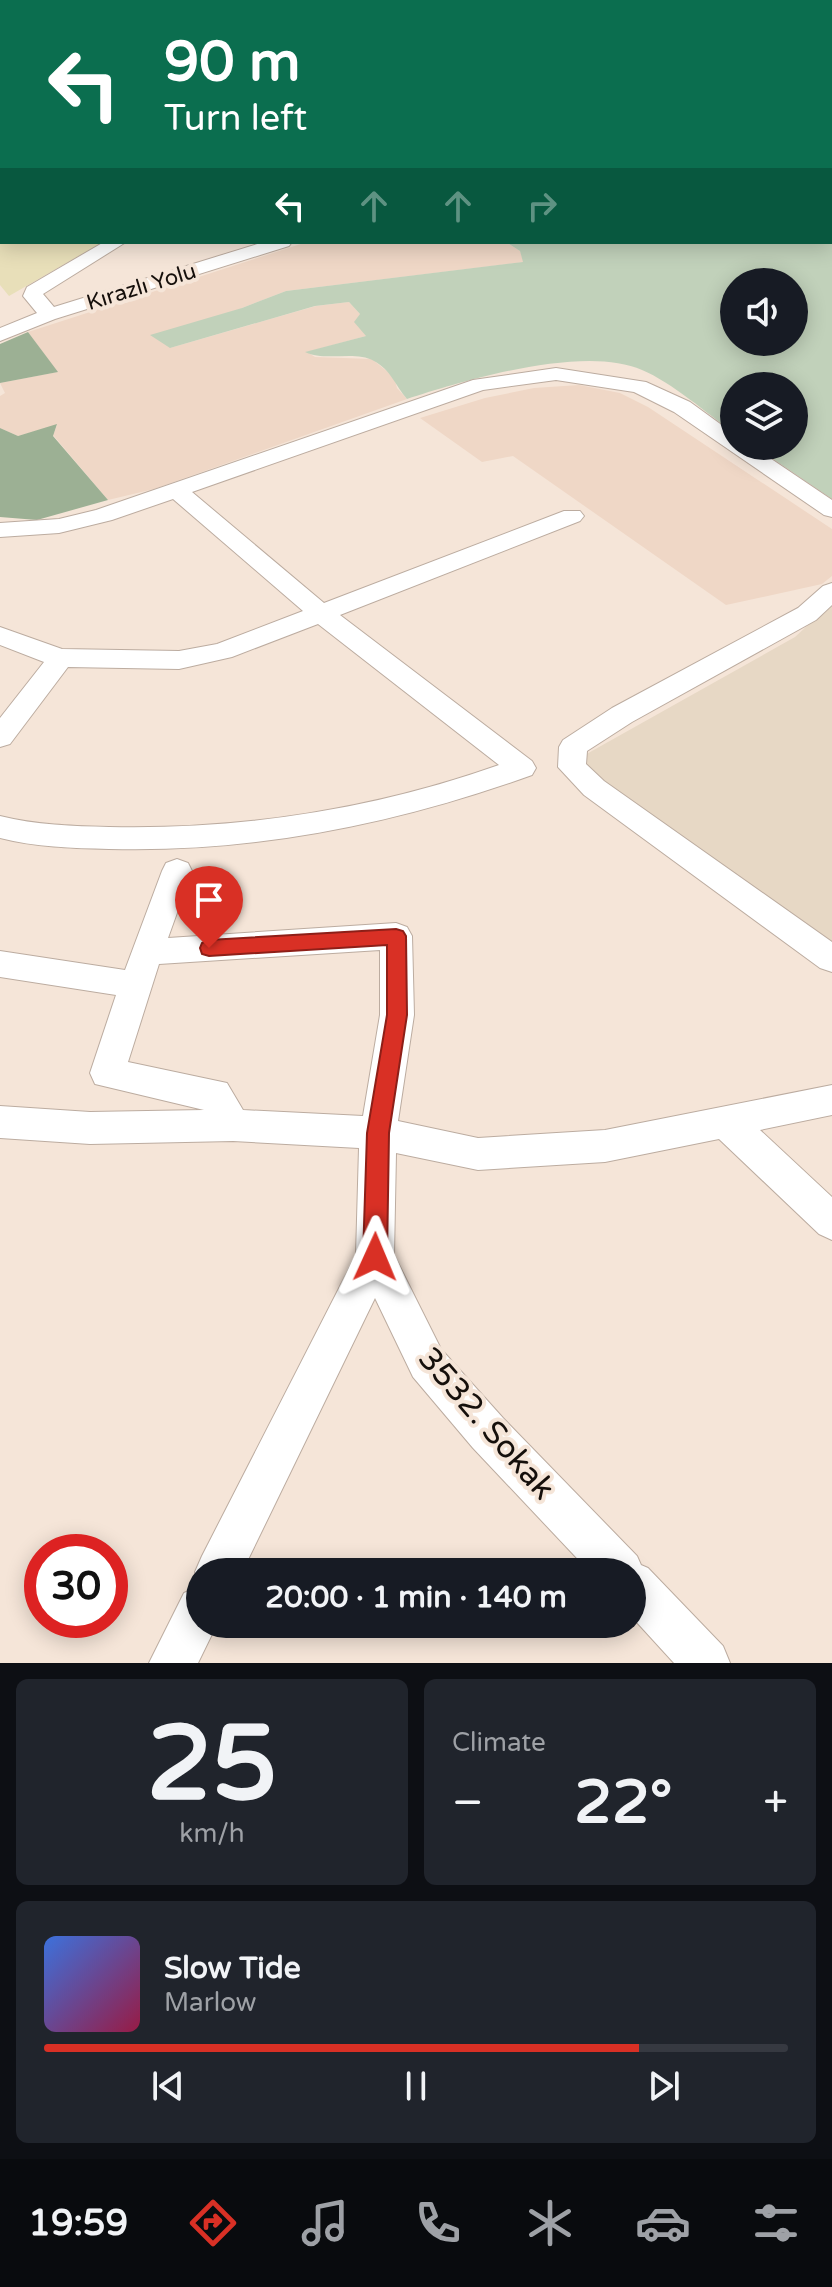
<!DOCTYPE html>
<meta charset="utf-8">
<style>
:root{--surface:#171b24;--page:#20242c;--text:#f1f3f6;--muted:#9ea1a6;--line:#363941;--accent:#d93025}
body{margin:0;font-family:"Varela Round",sans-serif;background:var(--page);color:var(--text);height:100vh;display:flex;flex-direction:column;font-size:30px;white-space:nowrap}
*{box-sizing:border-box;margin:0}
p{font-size:26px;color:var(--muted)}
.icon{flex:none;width:44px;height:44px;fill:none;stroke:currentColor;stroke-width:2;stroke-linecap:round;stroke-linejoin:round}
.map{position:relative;height:1663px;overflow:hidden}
.sheet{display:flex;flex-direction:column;gap:16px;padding:16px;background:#0d0f14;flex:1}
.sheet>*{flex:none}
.banner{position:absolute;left:0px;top:0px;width:832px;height:244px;box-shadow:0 4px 20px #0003;background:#0b6e4f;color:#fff;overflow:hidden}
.fabs{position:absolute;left:720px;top:268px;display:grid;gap:16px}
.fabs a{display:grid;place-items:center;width:88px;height:88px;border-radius:50%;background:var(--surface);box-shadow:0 4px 20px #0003;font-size:40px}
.speed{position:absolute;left:24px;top:1534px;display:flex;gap:16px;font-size:40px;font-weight:700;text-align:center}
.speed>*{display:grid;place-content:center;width:104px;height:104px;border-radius:50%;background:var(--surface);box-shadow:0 4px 20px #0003;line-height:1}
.speed .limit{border:12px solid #d22;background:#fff;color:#111}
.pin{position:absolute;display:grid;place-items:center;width:68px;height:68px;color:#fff;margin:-82px -34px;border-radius:50% 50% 50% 0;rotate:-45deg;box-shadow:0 0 8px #0007}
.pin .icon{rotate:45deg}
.me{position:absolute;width:88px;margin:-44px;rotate:1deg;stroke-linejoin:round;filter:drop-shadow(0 0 6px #0008)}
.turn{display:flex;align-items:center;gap:28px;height:168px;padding:0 32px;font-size:36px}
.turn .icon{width:104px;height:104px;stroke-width:2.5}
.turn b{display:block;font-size:56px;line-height:68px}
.lanes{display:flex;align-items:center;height:76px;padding:0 32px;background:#0003;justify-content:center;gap:40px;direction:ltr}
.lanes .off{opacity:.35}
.big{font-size:60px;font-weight:700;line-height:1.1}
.sheet .card{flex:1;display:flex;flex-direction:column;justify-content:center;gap:12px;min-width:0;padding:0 28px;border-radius:12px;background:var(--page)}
.sheet .dial{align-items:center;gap:0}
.dial b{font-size:104px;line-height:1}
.song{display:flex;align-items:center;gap:24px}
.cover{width:96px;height:96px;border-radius:12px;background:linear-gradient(135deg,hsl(220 70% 55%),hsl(340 70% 35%))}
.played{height:8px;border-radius:4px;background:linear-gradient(90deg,var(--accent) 80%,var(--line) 80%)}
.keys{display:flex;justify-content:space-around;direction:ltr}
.heat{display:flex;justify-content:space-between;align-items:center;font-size:44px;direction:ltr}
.sheet .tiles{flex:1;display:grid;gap:16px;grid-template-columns:1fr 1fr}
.card:last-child{grid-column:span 2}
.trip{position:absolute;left:186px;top:1558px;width:460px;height:80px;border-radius:40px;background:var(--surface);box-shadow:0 4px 20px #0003;font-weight:700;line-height:80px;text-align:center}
.tabs{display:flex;height:128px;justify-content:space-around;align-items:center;background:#090b0e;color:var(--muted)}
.tabs .icon{width:56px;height:56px}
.tabs .active{color:var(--accent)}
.tabs b{font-size:36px;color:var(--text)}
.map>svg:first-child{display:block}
.built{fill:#efd7c6}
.education{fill:#e7d8c5}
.green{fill:#c1d1ba;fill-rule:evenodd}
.forest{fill:#9cb094}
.sand{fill:#e8dfb9}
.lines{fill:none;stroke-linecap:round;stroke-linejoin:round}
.minor-casing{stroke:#bcaca0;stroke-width:2}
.minor{fill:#fff;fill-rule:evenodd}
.route{fill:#d93025;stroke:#8d1f18;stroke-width:2}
.labels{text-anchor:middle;stroke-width:8;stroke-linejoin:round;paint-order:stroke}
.far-street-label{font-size:22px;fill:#150f0b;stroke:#f5e5d8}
.near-street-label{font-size:32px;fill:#150f0b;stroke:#f5e5d8}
</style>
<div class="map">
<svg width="832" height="1663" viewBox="0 0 832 1663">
<rect width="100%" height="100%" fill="#f5e5d8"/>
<g class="built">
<polygon points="307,242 506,242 520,251 524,262 286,291 242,308 170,348 316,306 349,302 360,314 366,336 307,352 315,357 372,359 394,377 397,388 407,399 154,489 108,500 53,435 57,425 18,436 0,428 0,396 5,393 0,383 57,372 28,332"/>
<polygon points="579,385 620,393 648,407 832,529 832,576 822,584 726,605 513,456 482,462 420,418 485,398 534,388"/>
</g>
<polygon class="education" points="832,603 832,941 582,770 583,756 795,637"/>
<path class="green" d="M832,199V499L754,446H794V386H734V433C708,414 671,382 642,370C585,344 465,380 407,399C395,385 391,370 374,361C355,350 326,362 305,352L366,336L354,322L360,314L349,302L315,306L170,348L150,335L242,308L286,291L523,262L520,251L506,242H830ZM734,282H794V342H734Z"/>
<g class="forest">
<polygon points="28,332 58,372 0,383 0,344"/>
<polygon points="57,424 53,436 108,500 37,520 0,517 0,428 18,436"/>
</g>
<polygon class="sand" points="0,47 2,242 103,242 9,296 0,285"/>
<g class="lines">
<g class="minor-casing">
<g id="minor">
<rect x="0" y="15" width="2" height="8"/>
<rect x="830" y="154" width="2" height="10"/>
<polygon points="104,242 126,242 43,294 54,307 264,242 292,242 289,246 55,319 0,341 0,328 37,313 23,296 27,287"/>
<path d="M556,368L646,382L690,402L734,434V446H752L832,500V517L824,515L674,412L634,392L556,380L483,390L192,492L324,603L564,511H580L584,516L580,521L340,615L532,761L536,768L532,775C396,824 254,853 109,849C72,848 35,847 0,838V816C36,825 73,826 109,827C241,830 375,809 499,765L318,624L232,657L179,669L68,667L10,744L0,747V718L44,662L0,645V627L62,649L179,651L217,644L303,611L173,499L112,520L59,533L0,537V523L59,519L96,510L473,380Z"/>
<polygon points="832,583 832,605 816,620 632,722 587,751 586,764 604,781 832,942 832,972 820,968 584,795 558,767 559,747 563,740 612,708 798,608 823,586"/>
<path d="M177,859L188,863L192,871L168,938L396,923L407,927L412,936L414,1015L398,1121L478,1138L605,1130L832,1085V1115L760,1130L832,1197V1240L819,1234L719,1139L605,1162L478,1170L396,1153L394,1255L441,1349L503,1418L637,1556L641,1565L648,1568L723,1646L730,1663H674L632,1617V1572H590L473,1448L413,1377L375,1298L242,1572H200V1583L195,1572L202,1556L356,1255L359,1148L233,1141L90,1144L0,1138V1106L90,1112L204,1110L95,1084L90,1073L116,995L0,977V951L125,970L162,871L166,863ZM380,950V1015L363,1116L243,1110L227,1083L128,1062L159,964Z"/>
<polygon points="200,1586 200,1624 217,1624 198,1663 149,1663 184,1593"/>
</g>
</g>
<use href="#minor" class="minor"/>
</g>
<polygon class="route" points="396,929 403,931 406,936 407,1015 389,1133 387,1257 383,1265 375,1268 367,1265 363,1257 367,1133 387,1015 387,945 209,956 202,954 200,948 202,943 209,940"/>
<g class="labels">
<g class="far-street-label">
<text transform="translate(141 286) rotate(-17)" y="8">Kırazlı Yolu</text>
</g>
<g class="near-street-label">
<text transform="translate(487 1423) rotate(49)" y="11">3532. Sokak</text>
</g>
</g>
</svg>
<div class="fabs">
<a><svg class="icon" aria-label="sound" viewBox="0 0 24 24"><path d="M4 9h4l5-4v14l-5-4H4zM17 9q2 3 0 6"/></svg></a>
<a><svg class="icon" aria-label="layers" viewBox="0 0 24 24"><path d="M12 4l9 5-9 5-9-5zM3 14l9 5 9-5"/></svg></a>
</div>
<div class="speed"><div class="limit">30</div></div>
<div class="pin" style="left:209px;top:948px;background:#d93025"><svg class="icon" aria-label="arrive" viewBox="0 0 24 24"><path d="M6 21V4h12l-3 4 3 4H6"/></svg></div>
<svg class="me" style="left:375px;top:1257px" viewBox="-20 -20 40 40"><path d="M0-17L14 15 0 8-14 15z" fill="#d93025" stroke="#fff" stroke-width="4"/></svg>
<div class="trip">20:00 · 1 min · 140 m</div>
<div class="banner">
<div class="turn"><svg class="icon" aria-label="left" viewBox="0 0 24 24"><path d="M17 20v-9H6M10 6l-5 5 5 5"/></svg><div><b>90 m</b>Turn left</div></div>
<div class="lanes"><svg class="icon" aria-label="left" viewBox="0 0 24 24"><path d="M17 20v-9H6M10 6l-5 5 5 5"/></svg><svg class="icon off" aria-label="ahead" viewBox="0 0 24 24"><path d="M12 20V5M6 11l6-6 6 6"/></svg><svg class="icon off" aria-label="ahead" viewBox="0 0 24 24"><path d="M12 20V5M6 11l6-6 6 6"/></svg><svg class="icon off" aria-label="right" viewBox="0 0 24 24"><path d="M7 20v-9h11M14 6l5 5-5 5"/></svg></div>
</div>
</div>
<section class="sheet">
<div class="tiles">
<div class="card dial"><b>25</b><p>km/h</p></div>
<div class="card"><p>Climate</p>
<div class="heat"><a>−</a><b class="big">22°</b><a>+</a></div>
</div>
<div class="card">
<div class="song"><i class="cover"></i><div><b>Slow Tide</b><p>Marlow</p></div></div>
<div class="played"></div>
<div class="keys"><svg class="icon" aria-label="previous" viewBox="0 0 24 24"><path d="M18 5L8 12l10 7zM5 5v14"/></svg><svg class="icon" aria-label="pause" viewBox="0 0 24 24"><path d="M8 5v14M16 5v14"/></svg><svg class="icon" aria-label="next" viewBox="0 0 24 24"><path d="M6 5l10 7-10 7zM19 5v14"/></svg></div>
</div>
</div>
</section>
<nav class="tabs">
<b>19:59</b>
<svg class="icon active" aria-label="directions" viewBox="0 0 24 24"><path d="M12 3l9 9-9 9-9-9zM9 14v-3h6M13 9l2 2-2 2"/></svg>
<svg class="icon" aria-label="music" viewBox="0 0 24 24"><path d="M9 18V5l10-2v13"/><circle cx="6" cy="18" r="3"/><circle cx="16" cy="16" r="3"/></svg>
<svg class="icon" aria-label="phone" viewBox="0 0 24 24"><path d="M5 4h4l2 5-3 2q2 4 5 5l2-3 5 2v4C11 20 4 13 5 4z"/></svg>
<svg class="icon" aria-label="climate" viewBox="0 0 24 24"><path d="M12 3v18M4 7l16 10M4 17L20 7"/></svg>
<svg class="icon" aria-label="car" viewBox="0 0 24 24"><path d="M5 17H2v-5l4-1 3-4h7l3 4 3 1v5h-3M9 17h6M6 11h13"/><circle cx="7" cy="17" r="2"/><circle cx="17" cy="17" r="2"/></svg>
<svg class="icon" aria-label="filters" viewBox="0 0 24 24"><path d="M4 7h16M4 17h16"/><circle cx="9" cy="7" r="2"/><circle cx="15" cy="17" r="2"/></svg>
</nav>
